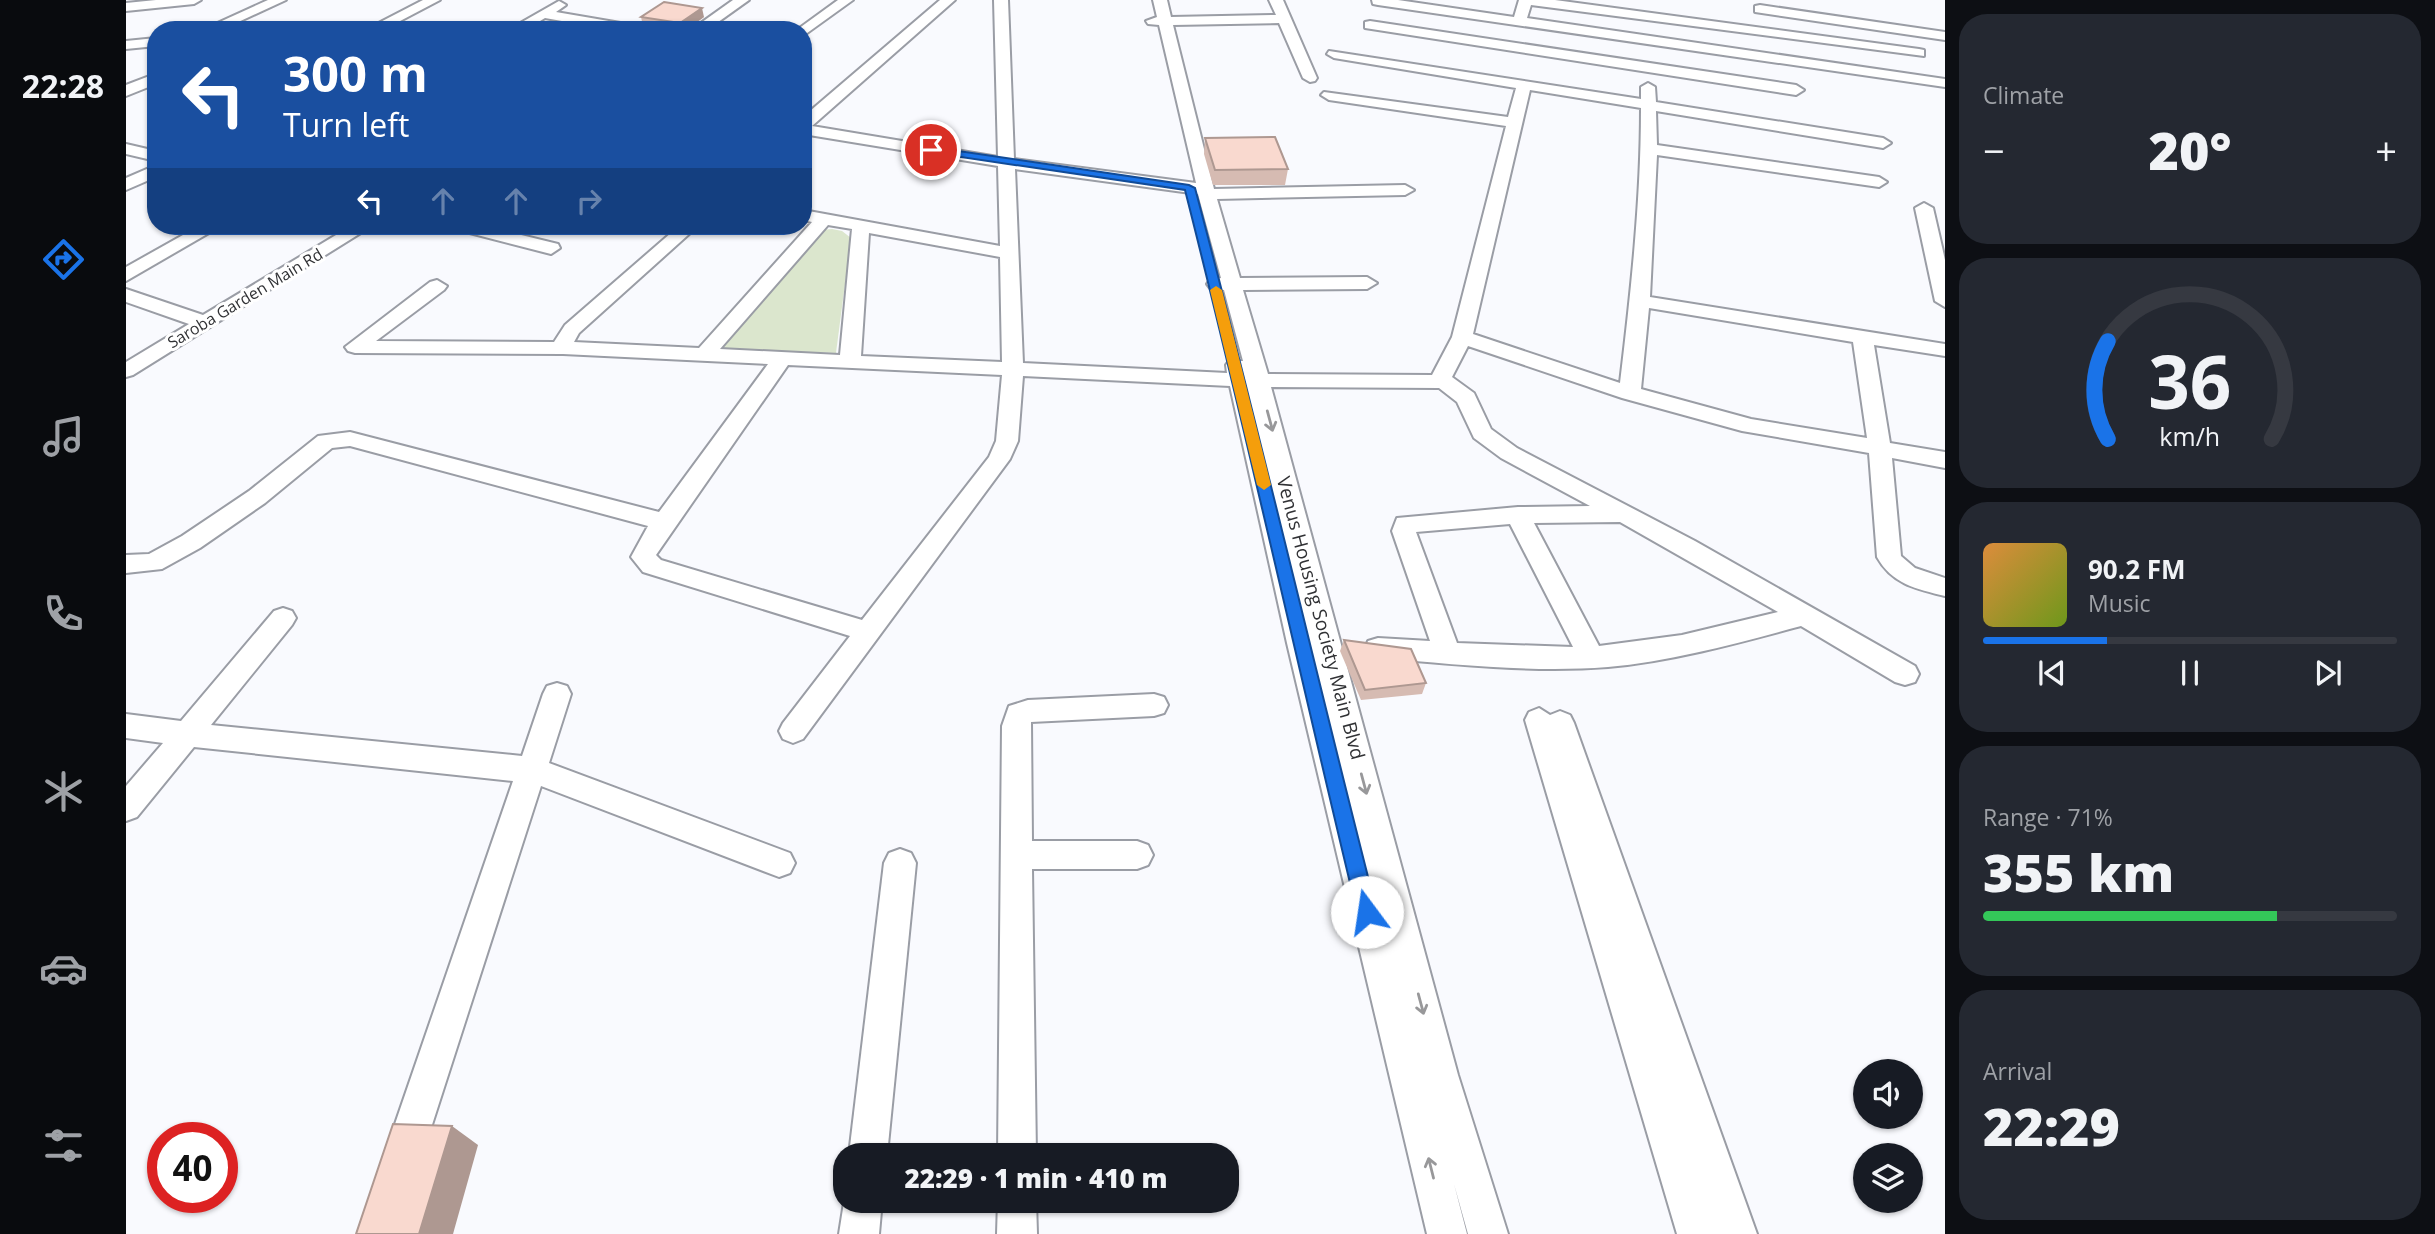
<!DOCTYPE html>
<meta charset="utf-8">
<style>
:root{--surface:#171b24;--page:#242831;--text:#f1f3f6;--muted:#9ea1a6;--line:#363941;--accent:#1a73e8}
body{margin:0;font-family:"Open Sans",sans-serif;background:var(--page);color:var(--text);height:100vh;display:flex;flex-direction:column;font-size:26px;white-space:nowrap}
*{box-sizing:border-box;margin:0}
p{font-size:23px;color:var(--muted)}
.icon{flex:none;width:38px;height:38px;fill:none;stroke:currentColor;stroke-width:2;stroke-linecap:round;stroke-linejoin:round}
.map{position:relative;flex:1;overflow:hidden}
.drawer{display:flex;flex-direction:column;gap:14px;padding:14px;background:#0d0f14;width:490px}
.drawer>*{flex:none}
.hud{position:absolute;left:21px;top:21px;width:665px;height:214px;border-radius:28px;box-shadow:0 2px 5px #0004;background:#1a4fa0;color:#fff;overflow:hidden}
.tools{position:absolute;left:1727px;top:1059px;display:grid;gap:14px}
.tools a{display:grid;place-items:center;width:70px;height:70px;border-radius:50%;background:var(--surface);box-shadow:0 2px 5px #0004;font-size:35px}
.speed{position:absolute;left:21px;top:1122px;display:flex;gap:14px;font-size:35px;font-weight:700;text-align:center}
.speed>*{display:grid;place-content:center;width:91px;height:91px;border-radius:50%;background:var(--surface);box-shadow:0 2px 5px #0004;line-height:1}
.speed .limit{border:10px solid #d22;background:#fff;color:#111}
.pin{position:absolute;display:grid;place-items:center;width:60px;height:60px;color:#fff;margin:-30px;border:4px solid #fff;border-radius:50%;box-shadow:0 2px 7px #0007}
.me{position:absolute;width:77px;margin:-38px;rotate:346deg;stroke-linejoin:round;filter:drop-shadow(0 0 5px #0008)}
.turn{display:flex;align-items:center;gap:24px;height:147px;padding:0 21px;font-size:32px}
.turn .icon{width:91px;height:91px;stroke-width:2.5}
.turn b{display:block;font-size:49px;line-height:60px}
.lanes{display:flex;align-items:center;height:66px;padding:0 21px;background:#0003;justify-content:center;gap:35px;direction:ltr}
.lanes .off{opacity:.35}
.big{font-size:52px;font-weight:800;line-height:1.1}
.drawer .widget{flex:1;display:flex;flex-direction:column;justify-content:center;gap:10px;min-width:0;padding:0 24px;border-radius:28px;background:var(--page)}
.drawer .dial{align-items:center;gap:0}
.dial svg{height:182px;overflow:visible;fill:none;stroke:var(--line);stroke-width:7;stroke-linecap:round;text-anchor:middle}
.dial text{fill:var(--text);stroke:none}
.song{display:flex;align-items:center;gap:21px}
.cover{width:84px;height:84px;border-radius:10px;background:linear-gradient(135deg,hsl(30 70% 55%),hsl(80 70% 35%))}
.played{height:7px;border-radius:4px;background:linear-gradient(90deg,var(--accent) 30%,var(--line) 30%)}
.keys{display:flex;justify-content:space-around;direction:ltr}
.heat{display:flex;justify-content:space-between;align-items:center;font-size:38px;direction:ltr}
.charge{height:10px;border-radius:5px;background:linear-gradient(90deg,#34c759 71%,var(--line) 0)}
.trip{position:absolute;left:707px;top:1143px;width:406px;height:70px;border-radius:28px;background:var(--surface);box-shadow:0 2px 5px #0004;font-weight:800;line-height:70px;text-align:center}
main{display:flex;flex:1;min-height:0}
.menu{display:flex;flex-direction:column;width:126px;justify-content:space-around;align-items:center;background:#090b0e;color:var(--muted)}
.menu .icon{width:49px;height:49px}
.menu .current{color:var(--accent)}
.menu b{font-size:32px;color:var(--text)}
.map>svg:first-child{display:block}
.green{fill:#dbe6cd}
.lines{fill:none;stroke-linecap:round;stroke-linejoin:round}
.minor-casing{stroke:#9a9da5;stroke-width:4}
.minor{fill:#fff;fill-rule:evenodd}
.wall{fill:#d6bbb2}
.shaded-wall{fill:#ae9891}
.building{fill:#f9d9cf;stroke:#ae9891;stroke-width:2}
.oneway{stroke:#98989a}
.route{fill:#1a73e8;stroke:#114b97;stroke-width:2}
.slow{fill:#f59e0b}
.labels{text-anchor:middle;stroke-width:6;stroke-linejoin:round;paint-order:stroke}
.far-street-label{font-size:16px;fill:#313235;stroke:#fff}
.street-label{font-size:19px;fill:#313235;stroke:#fff}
</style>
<main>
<nav class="menu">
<b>22:28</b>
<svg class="icon current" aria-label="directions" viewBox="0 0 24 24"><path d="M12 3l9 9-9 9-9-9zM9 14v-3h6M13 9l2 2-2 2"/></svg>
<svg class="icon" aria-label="music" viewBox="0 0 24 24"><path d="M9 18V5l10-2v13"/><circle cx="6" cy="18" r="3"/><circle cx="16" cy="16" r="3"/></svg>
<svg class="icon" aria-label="phone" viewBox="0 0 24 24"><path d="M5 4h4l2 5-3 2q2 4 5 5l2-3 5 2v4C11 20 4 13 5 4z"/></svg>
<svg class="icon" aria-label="climate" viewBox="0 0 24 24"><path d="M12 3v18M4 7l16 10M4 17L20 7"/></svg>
<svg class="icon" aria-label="car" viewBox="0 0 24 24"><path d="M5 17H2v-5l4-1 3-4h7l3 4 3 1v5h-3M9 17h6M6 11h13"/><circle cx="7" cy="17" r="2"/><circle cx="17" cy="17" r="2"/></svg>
<svg class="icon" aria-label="filters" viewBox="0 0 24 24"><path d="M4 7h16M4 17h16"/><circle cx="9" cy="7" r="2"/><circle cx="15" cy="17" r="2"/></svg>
</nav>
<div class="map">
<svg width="1819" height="1234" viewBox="0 0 1819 1234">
<rect width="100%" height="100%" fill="#f9fafe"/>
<polygon class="green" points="706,229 716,231 725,238 710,353 596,349 695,230"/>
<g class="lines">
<g class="minor-casing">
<g id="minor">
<polygon points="30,0 75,0 68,4 0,11 0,3"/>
<polygon points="142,0 160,0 95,30 76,30"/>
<polygon points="297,0 314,0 257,30 239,30"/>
<polygon points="607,0 623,0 581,30 565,30"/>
<polygon points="712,0 727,0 677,36 677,30 672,29"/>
<path d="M814,0H829L686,126L872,157L868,0H882L888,159L1070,183L1033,25L1022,24L1020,21L1031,17L1027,0H1041L1045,17L1150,15L1143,0H1157L1191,78L1189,81L1184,82L1177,78L1153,23L1047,25L1088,189L1279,185L1288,190L1279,195L1091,199L1114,278L1241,277L1251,283L1241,289L1117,290L1142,374L1306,375L1326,337L1380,126L1203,100L1195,95L1198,92L1382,117L1390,88L1208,58L1201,54L1203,51L1515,99V87L1522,83L1529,87L1530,102L1757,138L1765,143L1757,148L1530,111L1531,145L1753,177L1761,182L1753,187L1531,155L1524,297L1819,344V356L1748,345L1764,443L1819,452V468L1766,458L1775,556L1789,568L1819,578V596C1790,589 1766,584 1751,557L1743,453L1616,431L1496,398L1342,346L1326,377L1348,393L1365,429L1391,448L1569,541L1789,666L1793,674L1789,682L1779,685L1769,682L1675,626C1612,643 1547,661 1482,667C1405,673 1328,664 1252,658L1242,655L1239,648L1242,641L1252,638L1304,641L1266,531L1271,518L1392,507L1464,506L1375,458L1348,438L1331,402L1313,388L1145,387L1332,1075L1382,1234H1342L1328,1184L1341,1234H1301L1161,643L1104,386L897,376L892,441L884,459L677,739L667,743L657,739L653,731L657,723L724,636L517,572L505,557L522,526L224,446L206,448L139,503L74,548L36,569L0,573V555L23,554L56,536L123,491L192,436L224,432L533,512L642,364L437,354L229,353L222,351L219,347L304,282L311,280L321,286L318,290L250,341L428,342L439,325L553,226H572L453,333L448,342L573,348L686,222L677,220V210L874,246L872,166L677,134V117ZM1404,90L1515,108C1515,200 1505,292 1494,383L1347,334ZM889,169L1072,194L1095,278L1084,280L1081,284L1084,288L1098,290L1117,361H1103L1100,365L1101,373L897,363ZM702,225L726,229L714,355L594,349ZM743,233L874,257L876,362L735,356ZM1523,308L1727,342L1741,438L1625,419L1515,389ZM662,365L876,375L870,441L863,457L736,620L535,560L530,555ZM1494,522L1652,612L1556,635L1473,646L1408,523ZM1384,524L1447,647L1331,643L1290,532Z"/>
<polygon points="1246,0 1272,0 1388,17 1393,0 1429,0 1793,49 1798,50 1798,56 1405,5 1401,18 1819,79 1819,87 1252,5 1247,4"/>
<polygon points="433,1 440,5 430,12 512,26 519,30 486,30 419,18 399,30 382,30"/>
<polygon points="1634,5 1819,32 1819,40 1629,12 1629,6"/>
<polygon points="1244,21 1670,85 1678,90 1670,95 1239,28 1239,22"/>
<polygon points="30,38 30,46 0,49 0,41"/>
<polygon points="26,75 30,75 30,84 0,96 0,85"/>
<polygon points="0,144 30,151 30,161 0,154"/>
<polygon points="30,165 30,177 0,190 0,178"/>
<polygon points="1798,203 1807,208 1819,260 1819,307 1809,301 1789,208"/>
<polygon points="73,226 95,226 0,281 0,267"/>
<polygon points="225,226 246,226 7,375 0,377 0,362 63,324 0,302 0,289 77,315"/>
<polygon points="329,226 358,226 432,244 434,248 425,254 332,230"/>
<polygon points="157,608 166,611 170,618 166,625 85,725 396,756 417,694 421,686 431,683 441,686 445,694 423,763 664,853 669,863 664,873 653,877 415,786 295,1159 289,1172 276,1178 263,1172 257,1159 387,781 68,747 11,817 0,821 0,786 37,743 0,738 0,714 55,721 148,611"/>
<polygon points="1028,694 1038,697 1042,705 1038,713 1028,716 905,722 906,841 1011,841 1022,845 1027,855 1022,865 1011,869 906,869 910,1155 872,1155 876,726 883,706 902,700"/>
<polygon points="1413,708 1424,715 1434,711 1444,715 1448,723 1631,1234 1591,1234 1580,1200 1591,1234 1551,1234 1399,720 1403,712"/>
<polygon points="774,849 785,853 790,863 761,1155 723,1155 758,863 763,853"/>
<polygon points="719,1196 719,1200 756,1200 753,1234 713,1234"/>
<polygon points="872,1200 910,1200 911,1234 871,1234"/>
</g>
</g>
<use href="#minor" class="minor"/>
</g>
<g class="wall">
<polygon points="515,17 578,17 560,30 541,30 517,26"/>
<polygon points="1079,138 1162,169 1159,185 1087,185 1078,154"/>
<polygon points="1218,640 1300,683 1296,694 1235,700 1214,651"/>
</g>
<g class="shaded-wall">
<polygon points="576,8 578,17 560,30 556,30 554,23"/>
<polygon points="326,1126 352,1145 327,1234 293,1234"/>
</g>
<g class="building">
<polygon points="538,2 576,8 554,23 515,17"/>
<polygon points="1149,137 1162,169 1089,170 1079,138"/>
<polygon points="1218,640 1285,649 1300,683 1239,690"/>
<polygon points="267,1124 326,1126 293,1234 230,1234"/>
</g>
<defs><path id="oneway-shaft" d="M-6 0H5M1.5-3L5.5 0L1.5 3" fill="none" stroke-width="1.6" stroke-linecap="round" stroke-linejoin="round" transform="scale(1.75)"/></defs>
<g class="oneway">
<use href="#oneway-shaft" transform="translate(1144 421) rotate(75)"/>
<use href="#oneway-shaft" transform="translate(1238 784) rotate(75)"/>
<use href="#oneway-shaft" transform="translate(1295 1004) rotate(75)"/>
<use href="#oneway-shaft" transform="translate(1305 1168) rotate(-104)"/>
</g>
<path class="route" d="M805,147L1063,185L1069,188C1133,428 1189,671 1251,912L1248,918L1241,921L1234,918L1231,912C1173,672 1120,430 1059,190L801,152V148Z"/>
<polygon class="slow" points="1090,286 1096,290 1145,485 1138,490 1131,485 1084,290"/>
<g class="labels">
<g class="far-street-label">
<text transform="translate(119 298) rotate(-31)" y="6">Saroba Garden Main Rd</text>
</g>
<g class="street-label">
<text transform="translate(1195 618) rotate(75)" y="7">Venus Housing Society Main Blvd</text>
</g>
</g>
</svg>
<div class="tools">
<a><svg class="icon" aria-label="sound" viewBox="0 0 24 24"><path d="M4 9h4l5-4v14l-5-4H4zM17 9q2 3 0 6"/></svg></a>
<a><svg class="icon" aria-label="layers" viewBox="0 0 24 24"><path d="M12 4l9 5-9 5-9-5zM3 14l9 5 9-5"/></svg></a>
</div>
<div class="speed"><div class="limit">40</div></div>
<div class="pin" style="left:805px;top:150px;background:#d93025"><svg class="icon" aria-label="arrive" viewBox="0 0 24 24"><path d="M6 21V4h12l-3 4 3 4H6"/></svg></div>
<svg class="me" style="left:1241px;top:912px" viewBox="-20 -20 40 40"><circle r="19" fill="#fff"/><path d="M0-13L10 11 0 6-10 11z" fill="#1a73e8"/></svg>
<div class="trip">22:29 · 1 min · 410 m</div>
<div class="hud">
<div class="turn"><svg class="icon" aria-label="left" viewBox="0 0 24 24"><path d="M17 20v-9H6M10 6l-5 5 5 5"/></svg><div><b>300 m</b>Turn left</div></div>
<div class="lanes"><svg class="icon" aria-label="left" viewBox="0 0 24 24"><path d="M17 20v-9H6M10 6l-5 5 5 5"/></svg><svg class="icon off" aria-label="ahead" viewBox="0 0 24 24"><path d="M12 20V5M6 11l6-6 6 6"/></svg><svg class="icon off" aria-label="ahead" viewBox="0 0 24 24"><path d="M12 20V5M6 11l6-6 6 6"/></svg><svg class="icon off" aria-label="right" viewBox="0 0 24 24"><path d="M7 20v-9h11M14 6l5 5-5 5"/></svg></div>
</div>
</div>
<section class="drawer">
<div class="widget"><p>Climate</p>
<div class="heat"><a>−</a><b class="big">20°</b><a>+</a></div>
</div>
<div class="widget dial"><svg viewBox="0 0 100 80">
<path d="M14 69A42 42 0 1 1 86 69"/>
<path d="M14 69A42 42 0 0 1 14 26" stroke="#1a73e8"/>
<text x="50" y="56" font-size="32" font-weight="700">36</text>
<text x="50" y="72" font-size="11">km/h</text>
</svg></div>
<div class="widget">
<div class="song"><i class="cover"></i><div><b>90.2 FM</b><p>Music</p></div></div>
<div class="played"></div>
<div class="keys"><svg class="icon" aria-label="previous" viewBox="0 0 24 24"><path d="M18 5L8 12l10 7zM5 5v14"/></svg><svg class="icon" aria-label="pause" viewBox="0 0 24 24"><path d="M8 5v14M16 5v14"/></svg><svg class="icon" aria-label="next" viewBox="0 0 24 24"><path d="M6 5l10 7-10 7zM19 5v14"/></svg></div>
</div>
<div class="widget"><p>Range · 71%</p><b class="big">355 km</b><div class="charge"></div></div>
<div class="widget"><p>Arrival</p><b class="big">22:29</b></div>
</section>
</main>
